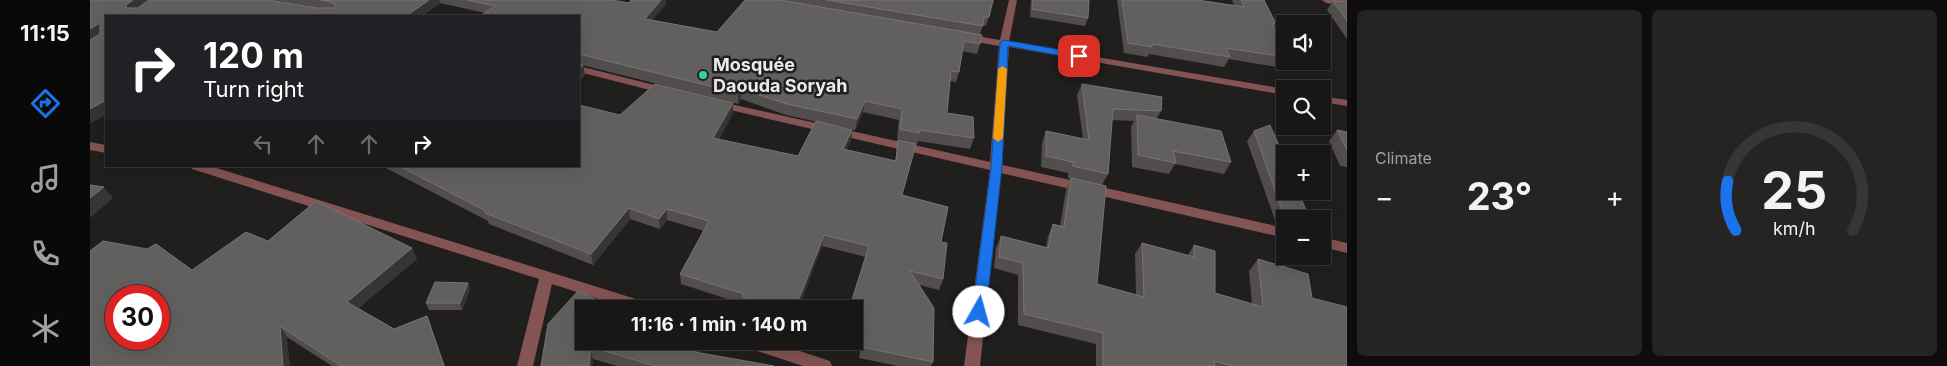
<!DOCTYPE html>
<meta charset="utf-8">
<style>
:root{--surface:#191616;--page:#262323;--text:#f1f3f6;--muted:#9f9fa1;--line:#373535;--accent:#1a73e8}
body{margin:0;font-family:Inter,sans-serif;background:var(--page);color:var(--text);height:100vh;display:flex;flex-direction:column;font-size:19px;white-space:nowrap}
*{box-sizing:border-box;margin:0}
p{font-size:16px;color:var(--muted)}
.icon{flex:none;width:28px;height:28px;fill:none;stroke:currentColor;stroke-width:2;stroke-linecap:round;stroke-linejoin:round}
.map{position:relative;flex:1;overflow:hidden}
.side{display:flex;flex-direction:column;gap:10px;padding:10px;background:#0e0c0c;width:600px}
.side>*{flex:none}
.hud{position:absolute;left:15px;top:15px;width:475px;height:152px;border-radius:0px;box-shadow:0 5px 20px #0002,0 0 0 1px var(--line);background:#202124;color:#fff;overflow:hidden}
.fabs{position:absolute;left:1186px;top:15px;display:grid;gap:10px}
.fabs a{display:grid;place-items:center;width:55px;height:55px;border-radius:0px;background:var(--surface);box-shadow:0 5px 20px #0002,0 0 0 1px var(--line);font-size:25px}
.speed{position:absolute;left:15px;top:285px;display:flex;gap:10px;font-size:25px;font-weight:700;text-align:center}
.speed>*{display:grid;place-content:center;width:65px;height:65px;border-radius:50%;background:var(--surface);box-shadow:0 5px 20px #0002,0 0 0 1px var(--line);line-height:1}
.speed .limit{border:8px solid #d22;background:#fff;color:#111}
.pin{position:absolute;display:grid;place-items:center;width:42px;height:42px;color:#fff;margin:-21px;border-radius:10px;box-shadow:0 2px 8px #0006}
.me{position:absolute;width:55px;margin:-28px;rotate:7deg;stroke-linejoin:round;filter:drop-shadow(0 0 4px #0008)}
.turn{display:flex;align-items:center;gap:18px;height:105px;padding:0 15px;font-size:22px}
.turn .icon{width:65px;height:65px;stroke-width:2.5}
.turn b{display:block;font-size:35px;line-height:42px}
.lanes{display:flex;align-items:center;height:48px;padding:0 15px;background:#0003;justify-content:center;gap:25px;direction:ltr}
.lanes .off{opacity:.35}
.big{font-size:38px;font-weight:700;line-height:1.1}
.side .widget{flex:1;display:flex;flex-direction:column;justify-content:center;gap:8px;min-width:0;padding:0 18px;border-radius:8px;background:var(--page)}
.side .dial{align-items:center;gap:0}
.dial svg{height:130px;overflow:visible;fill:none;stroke:var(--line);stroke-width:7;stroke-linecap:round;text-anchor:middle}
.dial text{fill:var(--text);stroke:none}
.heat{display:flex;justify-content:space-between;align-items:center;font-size:28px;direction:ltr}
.side .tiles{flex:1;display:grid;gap:10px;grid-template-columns:repeat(2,1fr)}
.trip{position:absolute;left:485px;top:300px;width:288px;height:50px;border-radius:0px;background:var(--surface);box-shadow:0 5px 20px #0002,0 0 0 1px var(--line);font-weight:700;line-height:50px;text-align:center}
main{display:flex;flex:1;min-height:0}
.dock{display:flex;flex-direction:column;width:90px;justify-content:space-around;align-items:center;background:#0a0909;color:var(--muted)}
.dock .icon{width:35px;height:35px}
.dock .active{color:var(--accent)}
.dock b{font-size:22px;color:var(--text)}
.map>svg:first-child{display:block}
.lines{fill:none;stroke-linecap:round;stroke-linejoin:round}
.street{fill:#845353;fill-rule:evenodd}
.wall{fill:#524e4e}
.shaded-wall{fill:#373434}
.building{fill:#625f5f;stroke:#787474;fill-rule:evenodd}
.route{fill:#1a73e8;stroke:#114b97}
.slow{fill:#f59e0b}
.poi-dot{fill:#35d4a7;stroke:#211e1e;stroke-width:2}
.labels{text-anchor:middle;stroke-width:5;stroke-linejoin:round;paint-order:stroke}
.poi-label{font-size:18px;font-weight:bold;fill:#edeaea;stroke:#211e1e;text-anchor:start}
</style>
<main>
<nav class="dock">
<b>11:15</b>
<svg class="icon active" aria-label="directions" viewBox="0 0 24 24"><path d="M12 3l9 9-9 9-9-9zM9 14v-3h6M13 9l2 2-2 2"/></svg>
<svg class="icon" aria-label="music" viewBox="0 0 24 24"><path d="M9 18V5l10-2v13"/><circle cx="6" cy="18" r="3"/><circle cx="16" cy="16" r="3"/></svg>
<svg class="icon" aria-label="phone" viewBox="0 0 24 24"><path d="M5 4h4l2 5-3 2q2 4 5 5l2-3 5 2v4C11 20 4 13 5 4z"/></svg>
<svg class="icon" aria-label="climate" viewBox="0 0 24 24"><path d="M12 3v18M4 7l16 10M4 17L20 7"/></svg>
</nav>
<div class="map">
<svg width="1257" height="366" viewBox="0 0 1257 366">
<rect width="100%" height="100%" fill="#211e1e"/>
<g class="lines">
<g class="street">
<polygon points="919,0 927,0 919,42 1195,89 1195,95 919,47 912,165 1195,228 1195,238 911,173 890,366 874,366 900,170 627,107 622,104 627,101 900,162 909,46 875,40 870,37 875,34 910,40"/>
<polygon points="1232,0 1257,0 1257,6 1236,3"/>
<polygon points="489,66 580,89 581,91 576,94 489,72"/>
<polygon points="1232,96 1257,100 1257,106 1232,102"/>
<polygon points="0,142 16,145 16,153 0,150"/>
<polygon points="100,166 120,166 565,305 567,309 540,309 462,284 443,366 427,366 449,279 102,169"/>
<polygon points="1232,237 1257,243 1257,253 1232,247"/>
<polygon points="650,341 679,341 740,361 742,366 713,366 652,346"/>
</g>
</g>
<g class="wall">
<polygon points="0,0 229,8 183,0 522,0 539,3 576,4 562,20 627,32 655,0 904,0 896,26 893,25 890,34 890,44 887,54 872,51 869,72 866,82 860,81 857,113 884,138 880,149 828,141 827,144 807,139 809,120 773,112 765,130 696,115 651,99 648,104 492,65 493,65 495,75 489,81 489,16 395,13 350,3 332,16 16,16 16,115 0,123"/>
<polygon points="941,0 999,0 998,18 995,26 940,17"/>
<polygon points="1027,0 1107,0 1144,5 1142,0 1174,0 1186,24 1184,27 1195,50 1195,61 1197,61 1193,68 1139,59 1134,67 1059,54 1058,57 1034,53"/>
<polygon points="1243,1 1257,2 1257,39 1237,10"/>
<polygon points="992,84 1071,111 1066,119 1141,162 1134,174 1085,164 1079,174 1042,167 1041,127 1044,121 1022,120 1018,174 1012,185 978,178 978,173 951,167 952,143 956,131 993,139 987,95"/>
<polygon points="643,113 629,139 708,156 762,130 761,140 756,150 805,161 808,140 826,144 812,195 851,242 853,279 849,290 829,285 843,362 841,366 808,366 769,358 771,346 756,341 764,341 764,309 776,257 732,246 708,309 656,309 652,308 653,304 591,284 590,274 614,231 577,220 570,229 540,219 503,265 399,224 398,221 292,166 489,166 530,115"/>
<polygon points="1247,130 1257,132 1257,167 1250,166 1239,141"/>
<polygon points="1164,131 1195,191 1215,191 1211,197 1218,215 1216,219 1195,219 1195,222 1185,220 1157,141"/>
<polygon points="981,178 1007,284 1046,295 1045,254 1052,243 1098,255 1104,245 1125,293 1162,304 1159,271 1168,259 1222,298 1257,366 1006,366 1006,344 928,325 928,275 904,268 906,248 911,236 956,247 958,236 963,224 970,226 976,190"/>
<polygon points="178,241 322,248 327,259 268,308 304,329 337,316 341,327 355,366 242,366 197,337 102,270"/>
<polygon points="378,283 380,289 372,310 339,310 336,303"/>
<polygon points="494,341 611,341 610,353 684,366 527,366 503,359 502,366 451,366"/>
</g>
<g class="shaded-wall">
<polygon points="43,0 61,0 42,15 36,8 36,5"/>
<polygon points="339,0 350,0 350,3 332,16 316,16"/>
<polygon points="571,0 576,0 576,4 556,28 555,19"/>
<polygon points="10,23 16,33 0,43 0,29"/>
<polygon points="493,65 495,75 489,81 489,69"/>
<polygon points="651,89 651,99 648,104 648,93"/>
<polygon points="16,100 16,115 0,123 0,109"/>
<polygon points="775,101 773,112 765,130 767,119"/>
<polygon points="643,103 643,113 623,149 623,138"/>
<polygon points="762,130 761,140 752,160 753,149"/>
<polygon points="14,187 23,198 0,218 0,198"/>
<polygon points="539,208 540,219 503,265 501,254"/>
<polygon points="577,209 577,220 570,229 569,219"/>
<polygon points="734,235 732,246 708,309 705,309"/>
<polygon points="322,248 327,259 263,313 257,302"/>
<polygon points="378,283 380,289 372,310 370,303"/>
<polygon points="337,316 341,327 355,366 354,366"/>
<polygon points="190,326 197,337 200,366 193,366"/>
<polygon points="610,341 611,341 611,351 606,363 605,352"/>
<polygon points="501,347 503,359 502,366 499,366"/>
</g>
<g class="building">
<polygon points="0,0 43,0 36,5 36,8 48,8 59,0 179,0 227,8 244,8 246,6 241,2 231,0 339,0 316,16 16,16 16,100 0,109 0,40 10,34 10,23 0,29"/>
<polygon points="377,0 522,0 539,3 541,0 571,0 555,19 627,32 655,0 690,0 892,35 890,44 874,41 869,72 861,71 857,113 883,117 884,138 830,130 829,133 810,129 812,109 775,101 767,119 697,104 651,89 648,93 489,54 489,16 390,16 405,6"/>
<polygon points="737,0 903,0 899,17 894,17 893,26"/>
<polygon points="943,0 999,0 998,18 942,9"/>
<polygon points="1032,0 1107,0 1154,7 1151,0 1174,0 1186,24 1182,23 1195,50 1195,57 1136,48 1140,57 1062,44 1062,47 1038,43"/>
<polygon points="1243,1 1257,2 1257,21"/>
<polygon points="489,64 493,65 489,69"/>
<polygon points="565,84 643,103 623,138 708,156 726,121 762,130 753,149 806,161 808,140 826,144 812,195 858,207 851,242 857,243 853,279 820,271 844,308 843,362 772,347 773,335 764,332 764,309 759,309 779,246 734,235 705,309 691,309 653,297 654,294 590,274 619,221 577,209 569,219 539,208 501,254 395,213 396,211 309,166 489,166 489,105 530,115"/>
<polygon points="992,84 1072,97 1071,111 1023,109 1018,174 983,166 983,162 956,156 956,131 999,140"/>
<polygon points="1047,115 1131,131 1141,162 1083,151 1086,163 1048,155"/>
<polygon points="1180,125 1194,157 1195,157 1195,191 1208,191 1218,215 1192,210 1164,131"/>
<polygon points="1247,130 1257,132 1257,150"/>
<polygon points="981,178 1016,186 1007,284 1054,297 1052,243 1104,257 1104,245 1125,251 1125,293 1173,307 1168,259 1218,274 1222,298 1257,307 1257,366 1143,366 1124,361 1125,366 1013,366 1013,333 934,314 933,263 909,257 911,236 958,248 963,224 974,227"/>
<polygon points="0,185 14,187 0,198"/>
<path d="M226,201L322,248L257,302L304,329L337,316L354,366H251L190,326L193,366H0V251L13,241L57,249L66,244L102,270L156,232L178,241ZM26,296H69V339H26Z"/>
<polygon points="345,282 378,283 370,303 336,303"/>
<polygon points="488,291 526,309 494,309 494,341 610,341 605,352 684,366 565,366 501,347 499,366 451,366 458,324"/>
</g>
<polygon class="route" points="914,40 989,53 993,56 989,59 918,46 912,167 896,312 894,316 889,317 884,316 882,312 901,167 910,43"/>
<polygon class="slow" points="912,66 917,69 913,138 908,142 903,138 908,69"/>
<circle class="poi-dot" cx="613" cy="75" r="5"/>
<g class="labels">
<g class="poi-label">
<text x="623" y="71">Mosquée<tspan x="623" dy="21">Daouda Soryah</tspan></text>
</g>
</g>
</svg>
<div class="fabs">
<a><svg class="icon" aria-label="sound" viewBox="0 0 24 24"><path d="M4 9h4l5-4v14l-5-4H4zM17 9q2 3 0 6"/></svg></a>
<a><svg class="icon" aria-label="search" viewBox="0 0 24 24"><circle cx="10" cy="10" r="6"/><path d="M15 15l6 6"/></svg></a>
<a>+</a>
<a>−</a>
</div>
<div class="speed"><div class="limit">30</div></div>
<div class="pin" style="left:989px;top:56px;background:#d93025"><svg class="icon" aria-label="arrive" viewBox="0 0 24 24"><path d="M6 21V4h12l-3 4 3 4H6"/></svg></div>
<svg class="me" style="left:889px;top:312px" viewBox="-20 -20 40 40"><circle r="19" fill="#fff"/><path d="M0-13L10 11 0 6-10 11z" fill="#1a73e8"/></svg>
<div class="trip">11:16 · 1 min · 140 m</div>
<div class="hud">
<div class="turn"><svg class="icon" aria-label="right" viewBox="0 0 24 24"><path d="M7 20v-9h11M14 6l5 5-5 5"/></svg><div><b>120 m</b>Turn right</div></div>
<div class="lanes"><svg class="icon off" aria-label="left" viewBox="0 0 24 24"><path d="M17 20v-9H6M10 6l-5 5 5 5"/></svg><svg class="icon off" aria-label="ahead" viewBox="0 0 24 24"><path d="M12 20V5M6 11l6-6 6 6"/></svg><svg class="icon off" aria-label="ahead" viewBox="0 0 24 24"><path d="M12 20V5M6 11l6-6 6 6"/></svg><svg class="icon" aria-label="right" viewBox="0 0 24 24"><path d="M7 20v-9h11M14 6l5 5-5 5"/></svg></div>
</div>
</div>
<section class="side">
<div class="tiles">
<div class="widget"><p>Climate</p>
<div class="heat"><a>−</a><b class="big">23°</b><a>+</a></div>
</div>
<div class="widget dial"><svg viewBox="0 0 100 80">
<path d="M14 69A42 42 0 1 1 86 69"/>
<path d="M14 69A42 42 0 0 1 9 39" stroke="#1a73e8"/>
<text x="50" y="56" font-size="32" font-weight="700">25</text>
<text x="50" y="72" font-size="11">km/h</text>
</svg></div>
</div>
</section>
</main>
